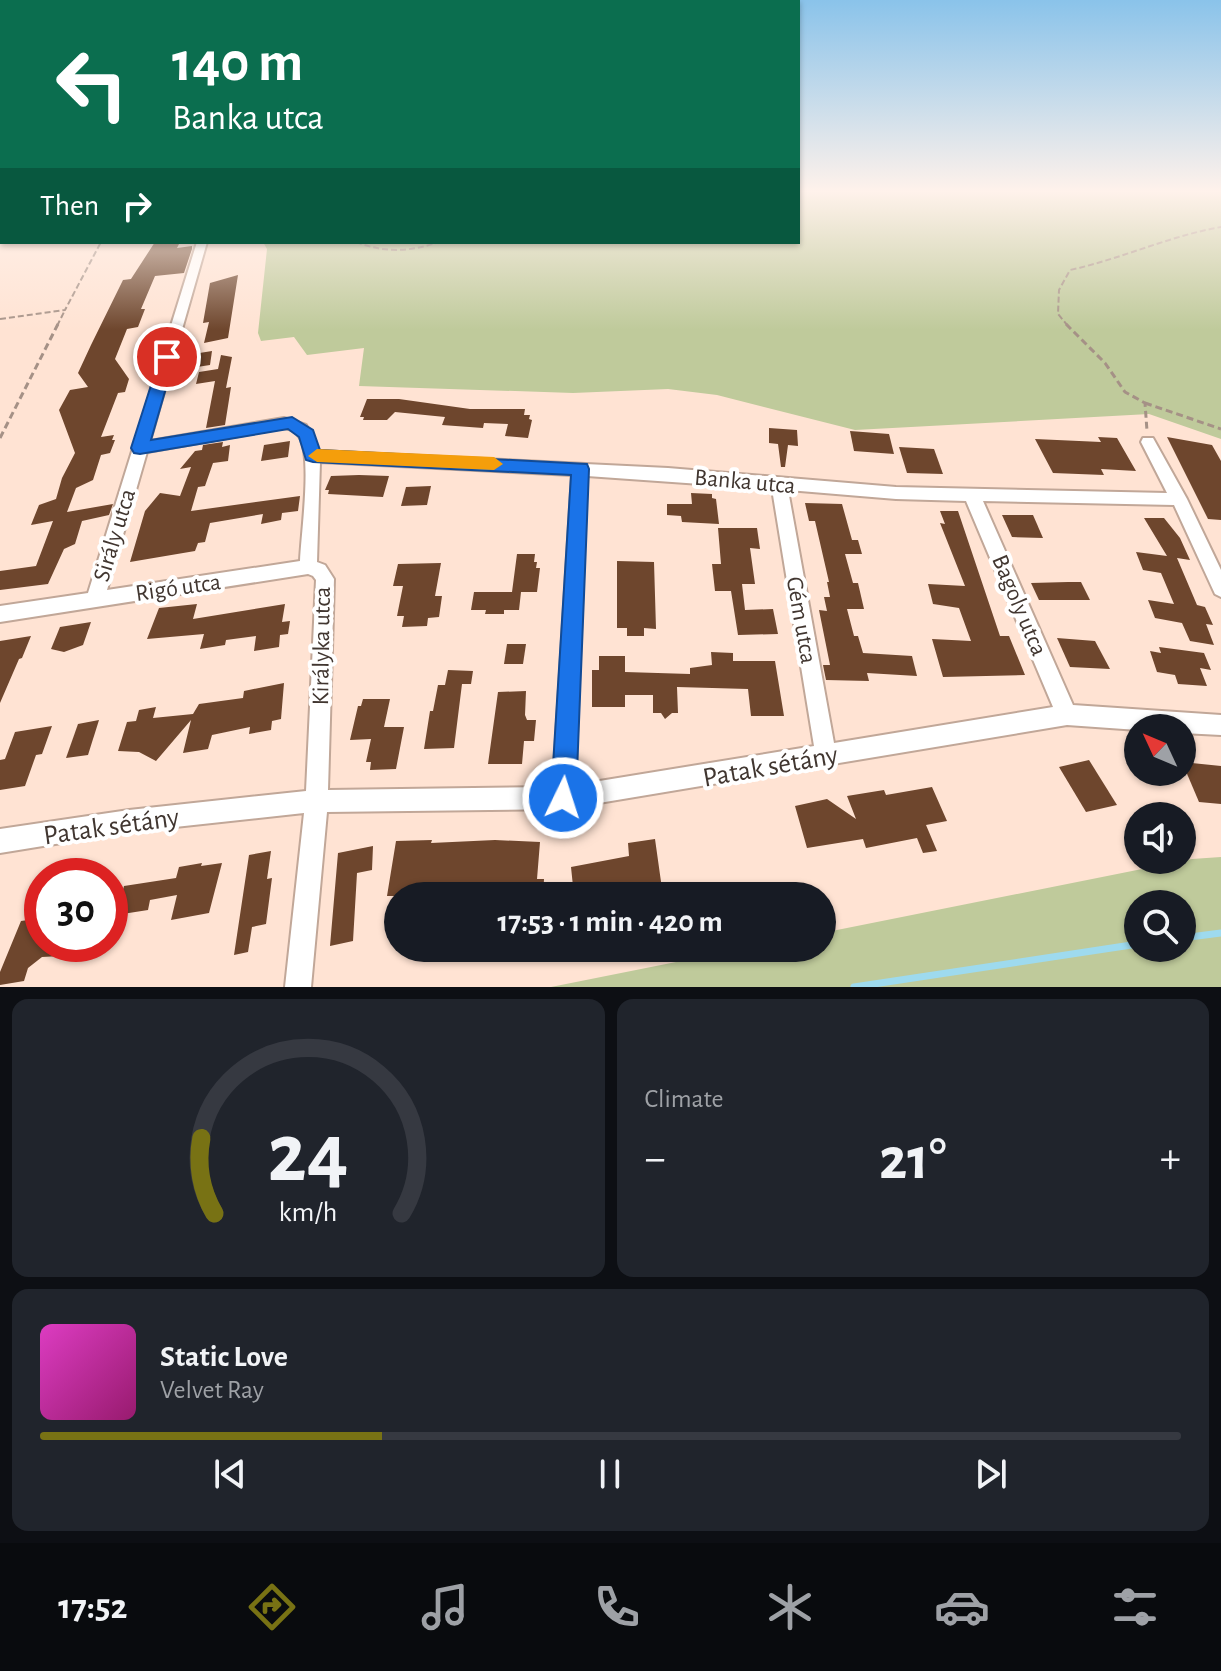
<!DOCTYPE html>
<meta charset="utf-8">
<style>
:root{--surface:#171b24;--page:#20242c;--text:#f1f3f6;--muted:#9ea1a6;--line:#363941;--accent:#787214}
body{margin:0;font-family:"Alegreya Sans",sans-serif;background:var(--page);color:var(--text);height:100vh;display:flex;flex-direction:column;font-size:30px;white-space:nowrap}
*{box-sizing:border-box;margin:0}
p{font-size:26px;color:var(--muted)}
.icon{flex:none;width:44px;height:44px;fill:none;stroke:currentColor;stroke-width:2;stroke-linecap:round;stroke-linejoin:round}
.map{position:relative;height:987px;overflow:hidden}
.panel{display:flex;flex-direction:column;gap:12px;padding:12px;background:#0d0f14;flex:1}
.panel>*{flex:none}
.top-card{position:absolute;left:0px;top:0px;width:800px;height:244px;box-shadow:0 2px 6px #0004;background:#0b6e4f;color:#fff;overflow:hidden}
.needle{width:52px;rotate:314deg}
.fabs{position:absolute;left:1124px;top:714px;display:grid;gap:16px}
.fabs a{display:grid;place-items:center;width:72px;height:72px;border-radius:50%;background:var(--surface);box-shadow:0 2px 6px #0004;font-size:40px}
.speed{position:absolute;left:24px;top:858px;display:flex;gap:16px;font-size:40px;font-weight:700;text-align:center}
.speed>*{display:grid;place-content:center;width:104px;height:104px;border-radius:50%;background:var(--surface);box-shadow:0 2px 6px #0004;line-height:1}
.speed .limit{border:12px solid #d22;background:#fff;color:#111}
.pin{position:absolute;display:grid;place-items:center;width:68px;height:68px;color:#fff;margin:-34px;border:4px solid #fff;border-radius:50%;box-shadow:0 2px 8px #0007}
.me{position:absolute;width:88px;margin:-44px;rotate:4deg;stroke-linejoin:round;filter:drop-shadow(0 0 6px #0008)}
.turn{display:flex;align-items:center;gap:28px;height:168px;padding:0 40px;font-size:36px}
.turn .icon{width:104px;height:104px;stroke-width:2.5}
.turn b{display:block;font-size:56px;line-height:68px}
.then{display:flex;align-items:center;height:76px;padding:0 40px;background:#0003;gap:16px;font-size:30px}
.big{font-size:60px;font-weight:700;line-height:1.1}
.panel .tile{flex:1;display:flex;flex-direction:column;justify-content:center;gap:12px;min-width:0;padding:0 28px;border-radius:16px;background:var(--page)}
.panel .dial{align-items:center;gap:0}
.dial svg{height:208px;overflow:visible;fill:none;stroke:var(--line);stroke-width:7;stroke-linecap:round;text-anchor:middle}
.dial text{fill:var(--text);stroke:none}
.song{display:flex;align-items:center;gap:24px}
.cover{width:96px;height:96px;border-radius:12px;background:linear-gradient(135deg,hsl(310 70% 55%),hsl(320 70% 35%))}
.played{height:8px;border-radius:4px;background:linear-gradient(90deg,var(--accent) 30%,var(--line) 30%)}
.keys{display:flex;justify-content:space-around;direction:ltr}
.heat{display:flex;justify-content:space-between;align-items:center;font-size:44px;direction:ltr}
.panel .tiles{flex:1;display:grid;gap:12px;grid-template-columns:1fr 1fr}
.tile:last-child{grid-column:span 2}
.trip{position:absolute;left:384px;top:882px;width:452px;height:80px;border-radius:40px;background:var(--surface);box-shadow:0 2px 6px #0004;font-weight:700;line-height:80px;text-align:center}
.tabs{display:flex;height:128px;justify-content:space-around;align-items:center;background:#090b0e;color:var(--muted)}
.tabs .icon{width:56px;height:56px}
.tabs .on{color:var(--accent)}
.tabs b{font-size:36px;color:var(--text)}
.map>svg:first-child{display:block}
.green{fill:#bfca9b;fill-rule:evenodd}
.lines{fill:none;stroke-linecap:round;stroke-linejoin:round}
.stream{stroke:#9edaee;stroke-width:7}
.building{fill:#6e462d}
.street-casing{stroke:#c1a798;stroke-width:4}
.path-far1{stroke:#a59186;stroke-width:2;stroke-dasharray:6 3;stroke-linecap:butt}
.path{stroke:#a59186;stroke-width:3;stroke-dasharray:7 4;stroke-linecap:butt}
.street{fill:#fff;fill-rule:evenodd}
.route{fill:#1a73e8;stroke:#114b97;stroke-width:2}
.slow{fill:#f59e0b}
.labels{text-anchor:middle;stroke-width:8;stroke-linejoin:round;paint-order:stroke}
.street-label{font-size:24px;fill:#413630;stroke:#fff}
.near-street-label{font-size:28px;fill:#413630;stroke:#fff}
</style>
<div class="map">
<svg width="1221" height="987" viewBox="0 0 1221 987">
<rect width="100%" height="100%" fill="#ffe3d3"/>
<g class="green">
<polygon points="798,191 1221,191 1221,439 1149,414 855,430 717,395 668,389 573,393 359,386 364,348 307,355 294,337 261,341 258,333 267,249 263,242 798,242"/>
<path d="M1221,857V987H551L746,948H822V933L1192,859ZM1182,904V948H1138V904Z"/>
</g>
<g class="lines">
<g class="stream">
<polyline points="1182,938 1221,933"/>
<polyline points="854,987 1138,944"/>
</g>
</g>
<g class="building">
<polygon points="155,242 180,242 177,248 192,246 192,249 184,273 155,276 141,309 145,309 138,327 127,329 115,359 129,379 125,392 118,393 101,437 114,435 112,440 115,440 110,453 101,455 93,480 76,488 67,512 113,504 109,515 82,521 75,544 64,549 48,584 0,590 0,571 36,566 53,521 31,525 39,505 56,499 62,478 75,453 59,410 70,390 88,387 78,373 91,345 123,280 131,279"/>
<polygon points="238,275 228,338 204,343 209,322 203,323 210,283"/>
<polygon points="212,351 210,365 184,369 187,355"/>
<polygon points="221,355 232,357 226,388 231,387 225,425 206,428 215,381 196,384 199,372 218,369"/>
<polygon points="367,399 399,399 470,409 525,409 524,415 530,415 529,419 532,420 528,438 505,436 508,424 484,423 483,428 442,425 445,417 395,412 387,420 363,420 364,417 360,417"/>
<polygon points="769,428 797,430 798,446 788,445 785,467 781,467 778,444 769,443"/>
<polygon points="850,431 889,434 894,454 854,451"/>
<polygon points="1098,437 1117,438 1136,471 1101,469 1104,475 1053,473 1035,439 1101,442"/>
<polygon points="1167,437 1212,445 1221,461 1221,520 1208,519"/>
<polygon points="290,441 288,457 261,461 264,445"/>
<polygon points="223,442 222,447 230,445 228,461 213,463 205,486 198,487 191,511 300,496 298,511 282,513 281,520 261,524 263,514 210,523 205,542 198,543 195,551 130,562 145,511 160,493 180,496 191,467 180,469 195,451 202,450 203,445"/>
<polygon points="899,447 934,449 943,474 907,473"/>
<polygon points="359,475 389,476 383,497 328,494 329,490 325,490 331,476"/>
<polygon points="431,486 427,505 401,506 406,487"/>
<polygon points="691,493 712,494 712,498 716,499 719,524 682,522 681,516 667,515 667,504 692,504"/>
<polygon points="805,503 842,504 852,540 858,540 862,554 845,554 853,583 858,583 864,609 847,609 854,636 858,636 863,653 912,656 917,676 867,673 869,681 826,680 823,665 830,665 819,610 827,611 824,597 830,597 827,582 829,582 815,521 809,521"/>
<polygon points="940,511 958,511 1000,636 1009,636 1025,675 943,677 932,639 971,641 959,608 933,604 928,584 965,586 940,523 945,524"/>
<polygon points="1002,515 1033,515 1043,538 1012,537"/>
<polygon points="1144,518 1164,518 1180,538 1190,560 1177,558 1197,605 1205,607 1213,625 1206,624 1214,645 1190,641 1182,623 1155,618 1148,600 1174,604 1161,573 1143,570 1136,552 1167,556"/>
<polygon points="718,528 757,528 760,549 750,548 755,584 742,584 745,610 773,609 778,634 738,635 731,591 715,591 712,564 721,564"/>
<polygon points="517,554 535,554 534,562 537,562 536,568 540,568 537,592 512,592"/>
<polygon points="617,561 654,562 656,629 644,628 644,636 627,636 627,628 617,628"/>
<polygon points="441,563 435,596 442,596 439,617 428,618 427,626 402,627 404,616 397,616 403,586 393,586 398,564"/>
<polygon points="1068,582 1081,582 1090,600 1039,600 1031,583"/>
<polygon points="474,592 521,592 519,610 504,610 504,614 485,614 486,610 471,610"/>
<polygon points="197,604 193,619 285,604 282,622 290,621 288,634 280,635 279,647 254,651 256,636 226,640 225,645 200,649 204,634 147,639 159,608"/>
<polygon points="91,622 83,645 64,652 51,649 60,627"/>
<polygon points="31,636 22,658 19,659 0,703 0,641"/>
<polygon points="1057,638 1095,641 1110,669 1070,667"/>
<polygon points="507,644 526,644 523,664 504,664"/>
<polygon points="1159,647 1204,653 1211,670 1200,668 1207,686 1178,684 1175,675 1157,672 1150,651 1161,653"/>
<polygon points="711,652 733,653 733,661 775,661 784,716 751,716 748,689 677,687 678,713 672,713 665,719 661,713 653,713 653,695 625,695 625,707 592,707 592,670 599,670 599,656 625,656 625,672 690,674 690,668 712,665"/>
<polygon points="448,670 473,671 471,684 462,684 454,748 424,749 430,711 433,711 438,685 445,685"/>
<polygon points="284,683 281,719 272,721 271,730 249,734 250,727 212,735 208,749 183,753 191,720 156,761 139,752 118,751 127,722 136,721 139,710 156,707 153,718 193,714 199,704 243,698 244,691"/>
<polygon points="526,691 525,715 527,720 536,720 534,741 524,741 522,764 488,764 498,692"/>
<polygon points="363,699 390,699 384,727 404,727 396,769 370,770 371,762 366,762 371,739 350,740 358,706 361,706"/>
<polygon points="99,720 88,755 66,758 78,724"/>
<polygon points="52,726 42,754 36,755 25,786 0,790 0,760 5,759 15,732"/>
<polygon points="1089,760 1117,805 1086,812 1059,767"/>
<polygon points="1182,762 1221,766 1221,804 1199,802"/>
<polygon points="932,787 947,821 926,825 937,851 923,853 917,838 866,848 863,839 807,848 795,806 827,799 856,819 847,796 884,790 886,795"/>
<polygon points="655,839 663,896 574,896 571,867 629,856 628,843"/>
<polygon points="432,840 431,843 495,840 540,842 537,879 544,879 543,896 387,896 396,841"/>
<polygon points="373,846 372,870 357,873 353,941 330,946 338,853"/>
<polygon points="271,851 267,879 272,878 266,924 252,927 248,952 234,955 249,855"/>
<polygon points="202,863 201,866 222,863 209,913 171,920 177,895 150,900 148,910 116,915 124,886 176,878 179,867"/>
<polygon points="42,918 42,944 64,944 60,956 42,957 28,968 24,981 0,985 0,972 21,921"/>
</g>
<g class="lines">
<g class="street-casing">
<path id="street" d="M197,242H207L150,441L284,418L306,425L319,451L668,468L896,487L1167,493L1141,442L1143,438H1153L1187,499L1221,570V597L1215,594L1174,505L983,501L1073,705L1221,715V735L1182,733V728L1138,730L1067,725L563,809L327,812L311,987H285L304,813L129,832L0,853V829L129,810L306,791L316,580L313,576L308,574L0,622V606L88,593ZM284,428C291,429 296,431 300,438C312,458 301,535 300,561L107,590L147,452ZM320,462L572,475L553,787L328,790L334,579L325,565L317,562ZM587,476L772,489L814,746L575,785ZM788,490L896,499L966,501L1053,707L834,743Z"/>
</g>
<g class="path-far1">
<path d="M356,242C384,253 410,252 439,242"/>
<polyline points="0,319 65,310 101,242"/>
<polyline points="57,326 65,310"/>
<path d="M1068,326L1058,314L1059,290L1070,270C1121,259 1169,236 1221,227"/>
</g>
<g class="path">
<polyline points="1066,324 1105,363 1125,392 1145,403 1147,431"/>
<polyline points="1145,403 1221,429"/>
<polyline points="0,438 58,324"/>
</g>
<use href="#street" class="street"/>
</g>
<linearGradient id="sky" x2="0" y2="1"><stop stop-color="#8ac3ea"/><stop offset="0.58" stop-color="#fff2eb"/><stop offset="1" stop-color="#fff2eb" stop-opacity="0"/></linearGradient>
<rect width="1221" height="330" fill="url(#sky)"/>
<polygon class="route" points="167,352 175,357 151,440 292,417 313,430 320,450 587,464 589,469 576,798 572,807 563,811 554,807 551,798 571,475 313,462 306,460 299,437 288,429 140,454 134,453 131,448 160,357"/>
<polygon class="slow" points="317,449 494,457 503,464 494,470 317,462 308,456"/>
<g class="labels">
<g class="street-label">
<text transform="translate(745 481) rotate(5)" y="8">Banka utca</text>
<text transform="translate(114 535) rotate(-73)" y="8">Sirály utca</text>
<text transform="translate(178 587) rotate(-8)" y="8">Rigó utca</text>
<text transform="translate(1020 605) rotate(67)" y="8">Bagoly utca</text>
<text transform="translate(802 620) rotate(80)" y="8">Gém utca</text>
<text transform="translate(321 646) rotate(-89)" y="8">Királyka utca</text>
</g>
<g class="near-street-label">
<text transform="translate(770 765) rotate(-10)" y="10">Patak sétány</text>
<text transform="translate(111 825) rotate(-8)" y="10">Patak sétány</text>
</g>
</g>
</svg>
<div class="fabs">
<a><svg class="needle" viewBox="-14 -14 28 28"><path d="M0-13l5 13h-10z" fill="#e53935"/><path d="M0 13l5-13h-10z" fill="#9ea1a6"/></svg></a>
<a><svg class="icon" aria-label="sound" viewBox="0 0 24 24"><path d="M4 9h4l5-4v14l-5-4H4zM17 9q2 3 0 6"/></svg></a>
<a><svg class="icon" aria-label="search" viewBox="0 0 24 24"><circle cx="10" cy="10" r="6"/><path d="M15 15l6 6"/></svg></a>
</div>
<div class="speed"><div class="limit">30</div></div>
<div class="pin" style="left:167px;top:357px;background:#d93025"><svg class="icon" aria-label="arrive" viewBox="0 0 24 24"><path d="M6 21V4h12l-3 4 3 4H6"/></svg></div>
<svg class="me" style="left:563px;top:798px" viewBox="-20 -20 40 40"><circle r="17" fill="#1a73e8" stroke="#fff" stroke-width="3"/><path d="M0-11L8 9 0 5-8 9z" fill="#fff"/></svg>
<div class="trip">17:53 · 1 min · 420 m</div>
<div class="top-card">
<div class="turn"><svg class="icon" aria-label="left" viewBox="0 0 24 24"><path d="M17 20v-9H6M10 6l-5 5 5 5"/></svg><div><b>140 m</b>Banka utca</div></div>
<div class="then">Then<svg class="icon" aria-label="right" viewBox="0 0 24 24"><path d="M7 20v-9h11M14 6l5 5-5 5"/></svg></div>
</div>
</div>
<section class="panel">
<div class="tiles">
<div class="tile dial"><svg viewBox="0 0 100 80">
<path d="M14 69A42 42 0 1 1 86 69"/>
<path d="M14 69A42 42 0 0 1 9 40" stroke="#787214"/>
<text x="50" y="56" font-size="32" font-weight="700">24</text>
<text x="50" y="72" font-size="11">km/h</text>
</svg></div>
<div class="tile"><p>Climate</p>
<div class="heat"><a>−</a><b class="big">21°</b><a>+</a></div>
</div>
<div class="tile">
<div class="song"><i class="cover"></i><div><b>Static Love</b><p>Velvet Ray</p></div></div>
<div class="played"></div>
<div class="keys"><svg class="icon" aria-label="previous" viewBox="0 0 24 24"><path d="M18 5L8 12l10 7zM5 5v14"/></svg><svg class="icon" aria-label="pause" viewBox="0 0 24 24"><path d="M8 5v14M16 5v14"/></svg><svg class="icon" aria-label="next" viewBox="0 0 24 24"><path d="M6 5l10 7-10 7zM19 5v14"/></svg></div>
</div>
</div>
</section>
<nav class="tabs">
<b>17:52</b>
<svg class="icon on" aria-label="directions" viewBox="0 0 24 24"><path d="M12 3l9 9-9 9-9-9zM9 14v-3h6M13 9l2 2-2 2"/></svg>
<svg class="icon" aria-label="music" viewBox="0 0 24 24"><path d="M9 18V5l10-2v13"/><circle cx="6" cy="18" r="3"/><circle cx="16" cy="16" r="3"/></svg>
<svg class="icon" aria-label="phone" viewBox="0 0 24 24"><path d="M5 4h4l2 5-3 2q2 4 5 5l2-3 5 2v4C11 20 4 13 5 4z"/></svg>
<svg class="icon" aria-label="climate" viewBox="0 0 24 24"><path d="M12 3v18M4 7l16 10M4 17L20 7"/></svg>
<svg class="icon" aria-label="car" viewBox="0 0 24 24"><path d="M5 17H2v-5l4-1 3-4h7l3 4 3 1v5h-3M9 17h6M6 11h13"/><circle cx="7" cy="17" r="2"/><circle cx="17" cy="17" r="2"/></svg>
<svg class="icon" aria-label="filters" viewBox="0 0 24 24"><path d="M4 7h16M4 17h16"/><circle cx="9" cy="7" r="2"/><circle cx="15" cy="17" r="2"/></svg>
</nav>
